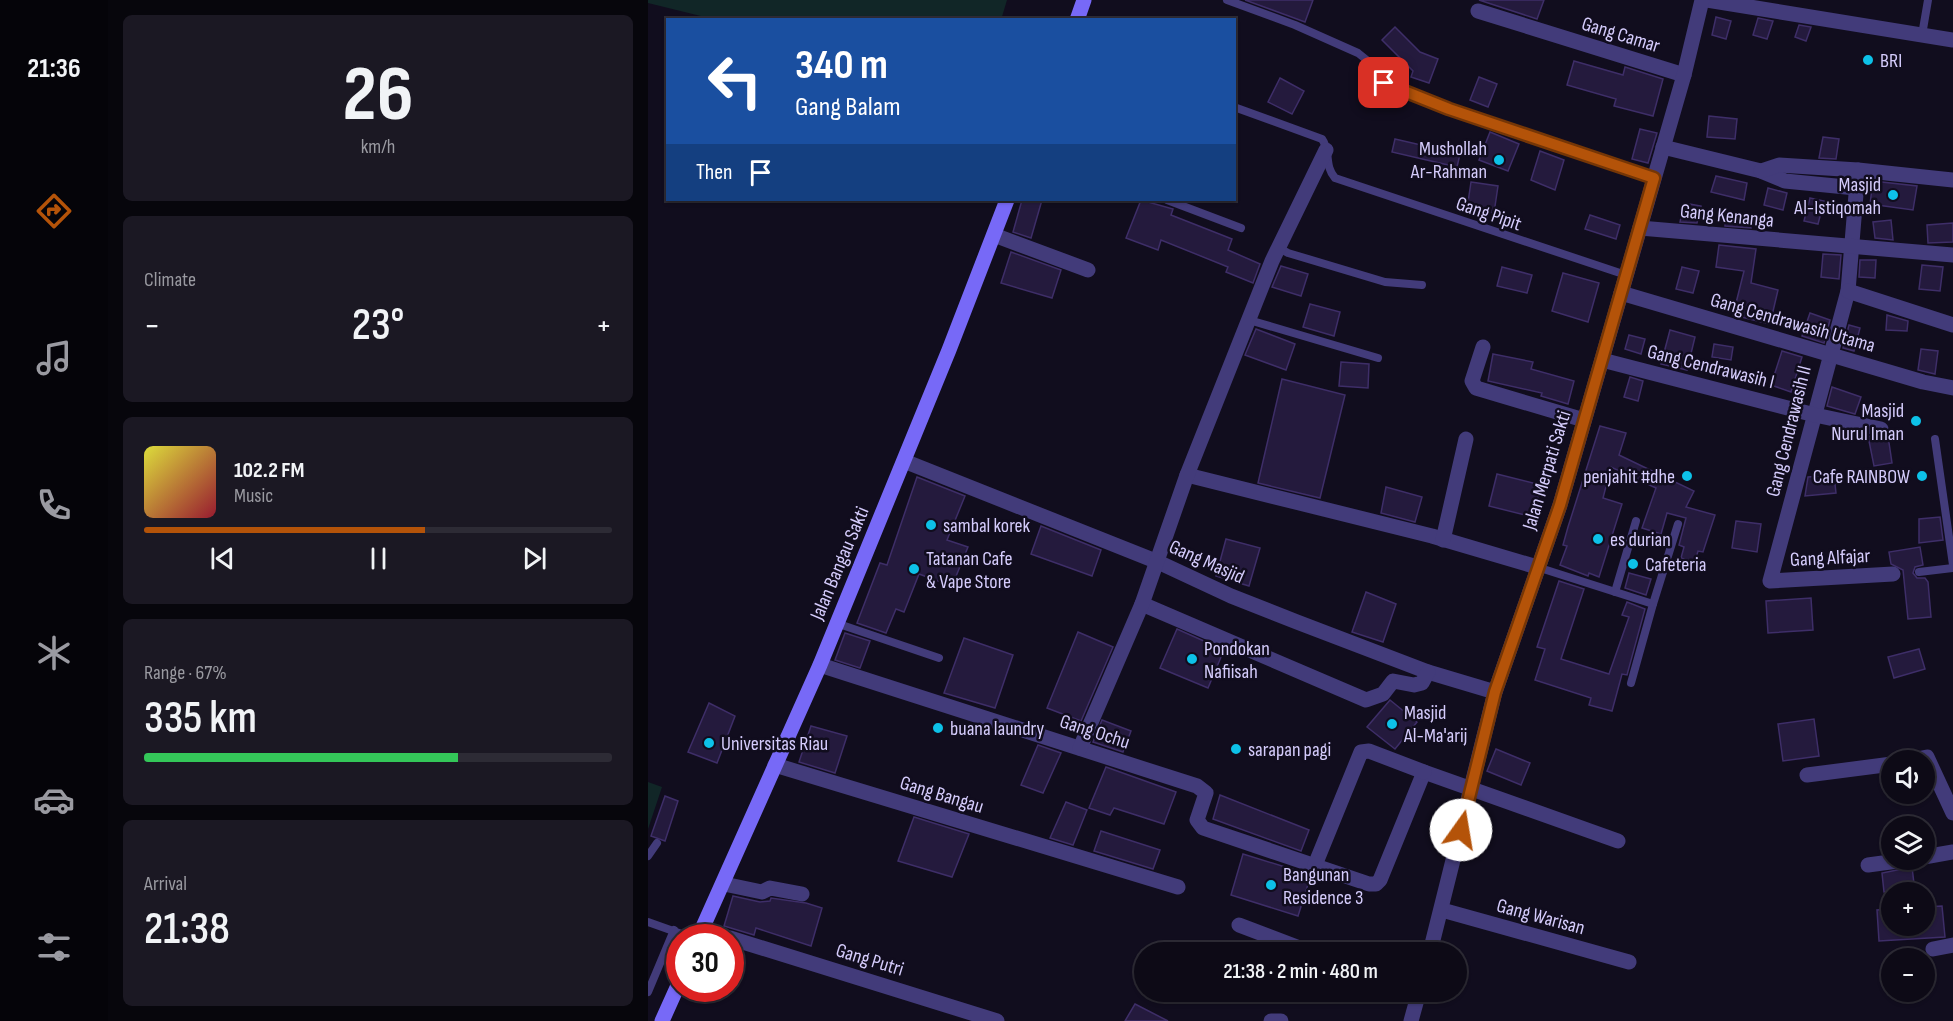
<!DOCTYPE html>
<meta charset="utf-8">
<style>
:root{--surface:#0d0a16;--page:#1b1823;--text:#f1f3f6;--muted:#9a9aa1;--line:#2d2b35;--accent:#b45309}
body{margin:0;font-family:"Sofia Sans Condensed",sans-serif;background:var(--page);color:var(--text);height:100vh;display:flex;flex-direction:column;font-size:22px;white-space:nowrap}
*{box-sizing:border-box;margin:0}
p{font-size:20px;color:var(--muted)}
.icon{flex:none;width:33px;height:33px;fill:none;stroke:currentColor;stroke-width:2;stroke-linecap:round;stroke-linejoin:round}
.map{position:relative;flex:1;overflow:hidden}
.panel{display:flex;flex-direction:column;gap:15px;padding:15px;background:#07060c;width:540px}
.panel>*{flex:none}
.banner{position:absolute;left:18px;top:18px;width:570px;height:183px;border-radius:0px;box-shadow:0 2px 4px #0004,0 0 0 2px var(--line);background:#1a4fa0;color:#fff;overflow:hidden}
.fabs{position:absolute;left:1233px;top:750px;display:grid;gap:12px}
.fabs a{display:grid;place-items:center;width:54px;height:54px;border-radius:50%;background:var(--surface);box-shadow:0 2px 4px #0004,0 0 0 2px var(--line);font-size:30px}
.speed{position:absolute;left:18px;top:924px;display:flex;gap:12px;font-size:30px;font-weight:700;text-align:center}
.speed>*{display:grid;place-content:center;width:78px;height:78px;border-radius:50%;background:var(--surface);box-shadow:0 2px 4px #0004,0 0 0 2px var(--line);line-height:1}
.speed .limit{border:9px solid #d22;background:#fff;color:#111}
.pin{position:absolute;display:grid;place-items:center;width:51px;height:51px;color:#fff;margin:-26px;border-radius:12px;box-shadow:0 3px 9px #0006}
.me{position:absolute;width:66px;margin:-33px;rotate:13deg;stroke-linejoin:round;filter:drop-shadow(0 0 4px #0008)}
.turn{display:flex;align-items:center;gap:21px;height:126px;padding:0 30px;font-size:27px}
.turn .icon{width:78px;height:78px;stroke-width:2.5}
.turn b{display:block;font-size:42px;line-height:51px}
.then{display:flex;align-items:center;height:57px;padding:0 30px;background:#0003;gap:12px;font-size:22px}
.big{font-size:45px;font-weight:600;line-height:1.1}
.panel .tile{flex:1;display:flex;flex-direction:column;justify-content:center;gap:9px;min-width:0;padding:0 21px;border-radius:9px;background:var(--page)}
.panel .dial{align-items:center;gap:0}
.dial b{font-size:78px;line-height:1}
.song{display:flex;align-items:center;gap:18px}
.cover{width:72px;height:72px;border-radius:9px;background:linear-gradient(135deg,hsl(60 70% 55%),hsl(350 70% 35%))}
.played{height:6px;border-radius:3px;background:linear-gradient(90deg,var(--accent) 60%,var(--line) 60%)}
.keys{display:flex;justify-content:space-around;direction:ltr}
.heat{display:flex;justify-content:space-between;align-items:center;font-size:33px;direction:ltr}
.charge{height:9px;border-radius:4px;background:linear-gradient(90deg,#34c759 67%,var(--line) 0)}
.trip{position:absolute;left:486px;top:942px;width:333px;height:60px;border-radius:30px;background:var(--surface);box-shadow:0 2px 4px #0004,0 0 0 2px var(--line);font-weight:600;line-height:60px;text-align:center}
main{display:flex;flex:1;min-height:0}
.dock{display:flex;flex-direction:column;width:108px;justify-content:space-around;align-items:center;background:#050409;color:var(--muted)}
.dock .icon{width:42px;height:42px}
.dock .on{color:var(--accent)}
.dock b{font-size:27px;color:var(--text)}
.map>svg:first-child{display:block}
.green{fill:#112627}
.building{fill:#241a3d;stroke:#3e2e68;stroke-width:1.5}
.lines{fill:none;stroke-linecap:round;stroke-linejoin:round}
.lane{stroke:#423b7a;stroke-width:8}
.street{stroke:#423b7a;stroke-width:15}
.secondary{stroke:#7769f7;stroke-width:15}
.route-casing{stroke:#753606;stroke-width:15}
.route{stroke:#b45309;stroke-width:10}
.poi-dot{fill:#0dc1e8;stroke:#110d1e;stroke-width:2}
.labels{text-anchor:middle;stroke-width:5;stroke-linejoin:round;paint-order:stroke}
.street-label{font-size:20px;fill:#d5ccfc;stroke:#110d1e}
.poi-label{font-size:20px;fill:#d5ccfc;stroke:#110d1e;text-anchor:start}
</style>
<main>
<nav class="dock">
<b>21:36</b>
<svg class="icon on" aria-label="directions" viewBox="0 0 24 24"><path d="M12 3l9 9-9 9-9-9zM9 14v-3h6M13 9l2 2-2 2"/></svg>
<svg class="icon" aria-label="music" viewBox="0 0 24 24"><path d="M9 18V5l10-2v13"/><circle cx="6" cy="18" r="3"/><circle cx="16" cy="16" r="3"/></svg>
<svg class="icon" aria-label="phone" viewBox="0 0 24 24"><path d="M5 4h4l2 5-3 2q2 4 5 5l2-3 5 2v4C11 20 4 13 5 4z"/></svg>
<svg class="icon" aria-label="climate" viewBox="0 0 24 24"><path d="M12 3v18M4 7l16 10M4 17L20 7"/></svg>
<svg class="icon" aria-label="car" viewBox="0 0 24 24"><path d="M5 17H2v-5l4-1 3-4h7l3 4 3 1v5h-3M9 17h6M6 11h13"/><circle cx="7" cy="17" r="2"/><circle cx="17" cy="17" r="2"/></svg>
<svg class="icon" aria-label="filters" viewBox="0 0 24 24"><path d="M4 7h16M4 17h16"/><circle cx="9" cy="7" r="2"/><circle cx="15" cy="17" r="2"/></svg>
</nav>
<section class="panel">
<div class="tile dial"><b>26</b><p>km/h</p></div>
<div class="tile"><p>Climate</p>
<div class="heat"><a>−</a><b class="big">23°</b><a>+</a></div>
</div>
<div class="tile">
<div class="song"><i class="cover"></i><div><b>102.2 FM</b><p>Music</p></div></div>
<div class="played"></div>
<div class="keys"><svg class="icon" aria-label="previous" viewBox="0 0 24 24"><path d="M18 5L8 12l10 7zM5 5v14"/></svg><svg class="icon" aria-label="pause" viewBox="0 0 24 24"><path d="M8 5v14M16 5v14"/></svg><svg class="icon" aria-label="next" viewBox="0 0 24 24"><path d="M6 5l10 7-10 7zM19 5v14"/></svg></div>
</div>
<div class="tile"><p>Range · 67%</p><b class="big">335 km</b><div class="charge"></div></div>
<div class="tile"><p>Arrival</p><b class="big">21:38</b></div>
</section>
<div class="map">
<svg width="1305" height="1021" viewBox="0 0 1305 1021">
<rect width="100%" height="100%" fill="#110d1e"/>
<g class="green">
<polygon points="0,0 359,0 353,20 69,20 0,3"/>
<polygon points="0,782 14,787 0,829"/>
</g>
<g class="building">
<polygon points="597,0 665,0 657,22"/>
<polygon points="831,0 896,0 889,19"/>
<polygon points="1068,17 1083,21 1078,39 1064,35"/>
<polygon points="1110,18 1125,21 1119,39 1105,35"/>
<polygon points="1151,25 1163,27 1158,41 1147,37"/>
<polygon points="747,27 772,52 790,59 781,83 763,77 765,71 734,40"/>
<polygon points="926,61 975,75 977,67 1015,79 1005,116 966,106 968,99 919,85"/>
<polygon points="831,77 849,84 840,107 822,100"/>
<polygon points="632,78 656,91 644,114 620,102"/>
<polygon points="1061,116 1089,119 1087,139 1059,137"/>
<polygon points="992,129 1009,133 1000,163 984,159"/>
<polygon points="842,132 871,144 860,171 831,160"/>
<polygon points="1175,137 1191,139 1188,159 1171,158"/>
<polygon points="747,139 812,154 809,167 744,152"/>
<polygon points="892,151 916,160 907,190 883,180"/>
<polygon points="1068,176 1099,183 1096,200 1063,192"/>
<polygon points="1225,181 1269,186 1265,210 1222,204"/>
<polygon points="823,182 850,186 846,213 819,209"/>
<polygon points="1120,188 1139,193 1135,210 1116,205"/>
<polygon points="1162,198 1176,201 1170,224 1156,221"/>
<polygon points="374,200 394,200 383,238 365,232"/>
<polygon points="493,200 525,209 523,215 584,239 580,250 612,264 605,283 578,272 580,267 513,240 510,250 478,238"/>
<polygon points="1036,203 1053,206 1049,223 1032,222"/>
<polygon points="942,215 972,225 968,239 937,229"/>
<polygon points="1077,216 1103,216 1103,228 1077,226"/>
<polygon points="1243,220 1245,240 1227,238 1225,222"/>
<polygon points="1305,223 1305,242 1280,243 1279,225"/>
<polygon points="1071,245 1108,249 1103,283 1130,290 1122,324 1085,315 1096,271 1068,267"/>
<polygon points="363,252 413,270 404,298 353,283"/>
<polygon points="1175,254 1193,255 1191,279 1173,277"/>
<polygon points="1212,260 1228,260 1227,278 1211,277"/>
<polygon points="1274,265 1295,267 1292,291 1271,289"/>
<polygon points="633,266 660,274 653,296 624,287"/>
<polygon points="854,267 884,275 879,293 849,286"/>
<polygon points="1034,267 1051,271 1045,293 1028,289"/>
<polygon points="915,273 951,283 940,322 904,311"/>
<polygon points="662,304 692,312 686,336 655,327"/>
<polygon points="1162,313 1182,320 1176,343 1154,336"/>
<polygon points="1239,315 1260,321 1259,331 1238,330"/>
<polygon points="1201,325 1212,328 1206,351 1195,348"/>
<polygon points="608,329 647,344 638,370 597,355"/>
<polygon points="1022,330 1047,337 1039,370 1013,364"/>
<polygon points="981,335 997,339 993,354 977,349"/>
<polygon points="1066,344 1085,347 1083,360 1064,357"/>
<polygon points="1273,349 1290,351 1287,374 1270,370"/>
<polygon points="1134,351 1154,357 1143,392 1123,385"/>
<polygon points="845,354 885,362 883,369 926,381 920,404 893,396 894,393 840,381"/>
<polygon points="693,362 721,364 720,388 691,386"/>
<polygon points="982,377 995,381 990,401 976,397"/>
<polygon points="634,379 697,395 672,498 610,483"/>
<polygon points="1184,387 1213,397 1207,414 1179,406"/>
<polygon points="952,426 978,433 971,455 1046,491 1038,507 1067,515 1055,552 1050,551 1047,562 1033,558 1036,547 1031,545 1038,518 1019,513 1013,534 994,528 1008,488 963,467 955,498 974,504 951,577 941,573 940,576 912,565 919,546 915,545 920,527"/>
<polygon points="1220,436 1232,439 1240,436 1244,463 1226,466"/>
<polygon points="849,474 893,485 885,517 841,506"/>
<polygon points="1186,475 1188,493 1157,496 1160,477"/>
<polygon points="269,477 317,496 299,540 320,547 304,586 271,574 256,612 248,609 238,633 209,623 232,563 239,565"/>
<polygon points="738,487 774,497 767,522 733,513"/>
<polygon points="1292,517 1295,540 1271,543 1271,519"/>
<polygon points="1088,521 1113,524 1109,552 1084,548"/>
<polygon points="393,526 453,550 444,576 383,554"/>
<polygon points="578,539 612,548 601,586 568,576"/>
<polygon points="1272,547 1275,565 1267,567 1265,573 1269,578 1277,578 1280,582 1283,617 1260,619 1255,570 1243,564 1241,552"/>
<polygon points="981,573 1003,579 998,595 977,588"/>
<polygon points="911,581 936,589 913,659 961,674 981,617 974,615 979,602 997,609 979,675 974,674 964,711 941,705 943,698 887,680 897,649 889,647"/>
<polygon points="718,592 748,604 735,642 704,632"/>
<polygon points="1163,598 1165,630 1120,633 1118,601"/>
<polygon points="529,629 576,650 560,688 512,668"/>
<polygon points="430,632 465,647 433,721 399,708"/>
<polygon points="197,633 222,641 212,668 187,660"/>
<polygon points="316,638 365,655 347,708 296,693"/>
<polygon points="1271,649 1277,669 1246,678 1240,657"/>
<polygon points="742,700 769,722 747,749 719,727"/>
<polygon points="61,703 87,716 69,763 40,752"/>
<polygon points="1166,719 1171,756 1135,761 1130,724"/>
<polygon points="454,720 483,731 475,752 445,742"/>
<polygon points="163,726 199,736 187,773 151,762"/>
<polygon points="390,745 413,753 395,793 373,785"/>
<polygon points="848,749 882,763 873,785 839,771"/>
<polygon points="458,767 528,792 516,824 466,808 462,815 441,808"/>
<polygon points="572,795 661,830 653,851 565,819"/>
<polygon points="17,796 30,801 17,841 3,836"/>
<polygon points="418,802 439,810 425,845 402,838"/>
<polygon points="266,817 321,834 304,877 250,861"/>
<polygon points="453,831 512,850 505,869 446,851"/>
<polygon points="595,854 663,875 650,916 583,895"/>
<polygon points="1264,867 1267,892 1236,892 1234,873"/>
<polygon points="85,896 112,902 122,901 123,898 158,903 174,908 163,946 108,928 106,935 76,926"/>
<polygon points="1294,906 1297,937 1231,941 1229,910 1244,909 1244,926 1276,926 1276,907"/>
<polygon points="487,1004 520,1021 477,1021"/>
</g>
<g class="lines">
<g class="lane">
<polyline points="579,0 647,25 710,53 720,61 736,83 780,101 1006,179"/>
<polyline points="1274,35 1280,0"/>
<path d="M586,107L674,139C683,151 676,166 687,178L978,275"/>
<polyline points="519,200 593,228"/>
<polyline points="631,248 640,253 737,282 774,285"/>
<polyline points="601,320 730,358"/>
<polyline points="1287,439 1305,565"/>
<polyline points="889,567 1005,604 983,683"/>
<polyline points="1271,572 1305,568"/>
<polyline points="967,592 988,521"/>
<polyline points="1005,604 1030,524"/>
<polyline points="188,623 291,658"/>
<polyline points="0,856 9,843"/>
<polyline points="0,922 45,938"/>
<polyline points="0,992 26,930"/>
</g>
<g class="street">
<polyline points="1059,0 1305,40"/>
<polyline points="830,11 1036,75"/>
<polyline points="1015,147 1113,171 1137,181 1208,188"/>
<polyline points="1210,170 1200,291 1122,581 1245,574"/>
<polyline points="1113,171 1131,165 1210,170 1305,180"/>
<polyline points="992,228 1305,255"/>
<polyline points="346,235 440,270"/>
<polyline points="1200,291 1305,325"/>
<polyline points="973,293 1275,382 1305,388"/>
<polyline points="835,347 824,381 828,388 936,420"/>
<polyline points="954,360 1167,415 1233,429"/>
<polyline points="256,461 510,562 583,596 649,622 780,672 847,692"/>
<polyline points="539,475 784,536 889,567"/>
<polyline points="795,540 818,439"/>
<polyline points="494,604 718,700 735,694 745,681 766,685 774,683 780,672"/>
<polyline points="172,665 549,786 558,793 549,820 555,828 721,884 728,884 732,880 776,772 970,841"/>
<polyline points="432,748 494,604 539,475 624,261 678,150"/>
<polyline points="1264,760 1279,757 1305,813"/>
<polyline points="127,765 530,887"/>
<polyline points="1159,775 1244,764"/>
<polyline points="1276,857 1305,852"/>
<polyline points="667,865 713,752 721,751 776,772"/>
<polyline points="1220,865 1257,860"/>
<polyline points="76,884 114,892 122,888 154,894"/>
<polyline points="794,910 981,962"/>
<polyline points="591,925 662,952"/>
<polyline points="54,930 80,938"/>
<polyline points="82,938 349,1021"/>
<polyline points="1285,949 1305,945"/>
<polyline points="782,952 847,692 912,505 1036,75 1054,0"/>
<polyline points="623,1021 633,1021"/>
<polyline points="763,1021 771,992"/>
</g>
<g class="secondary">
<polyline points="429,20 436,0"/>
<polyline points="50,938 172,665 301,350 359,200"/>
<polyline points="14,1021 32,981"/>
</g>
</g>
<g class="lines">
<g class="route-casing">
<polyline id="route" points="736,83 801,109 1006,178 912,505 847,692 813,830"/>
</g>
<use href="#route" class="route"/>
</g>
<g class="poi-dot">
<circle cx="1220" cy="60" r="6"/>
<circle cx="851" cy="160" r="6"/>
<circle cx="1245" cy="195" r="6"/>
<circle cx="1268" cy="421" r="6"/>
<circle cx="1039" cy="476" r="6"/>
<circle cx="1274" cy="476" r="6"/>
<circle cx="283" cy="525" r="6"/>
<circle cx="950" cy="539" r="6"/>
<circle cx="985" cy="564" r="6"/>
<circle cx="266" cy="569" r="6"/>
<circle cx="544" cy="659" r="6"/>
<circle cx="744" cy="724" r="6"/>
<circle cx="290" cy="728" r="6"/>
<circle cx="61" cy="743" r="6"/>
<circle cx="588" cy="749" r="6"/>
<circle cx="623" cy="885" r="6"/>
</g>
<g class="labels">
<g class="street-label">
<text transform="translate(973 34) rotate(17)" y="7">Gang Camar</text>
<text transform="translate(841 213) rotate(19)" y="7">Gang Pipit</text>
<text transform="translate(1079 215) rotate(6)" y="7">Gang Kenanga</text>
<text transform="translate(1145 322) rotate(16)" y="7">Gang Cendrawasih Utama</text>
<text transform="translate(1063 366) rotate(14)" y="7">Gang Cendrawasih I</text>
<text transform="translate(1140 431) rotate(-76)" y="7">Gang Cendrawasih II</text>
<text transform="translate(898 470) rotate(-73)" y="7">Jalan Merpati Sakti</text>
<text transform="translate(1182 557) rotate(-3)" y="7">Gang Alfajar</text>
<text transform="translate(559 561) rotate(24)" y="7">Gang Masjid</text>
<text transform="translate(191 563) rotate(-67)" y="7">Jalan Bangau Sakti</text>
<text transform="translate(447 731) rotate(18)" y="7">Gang Ochu</text>
<text transform="translate(294 794) rotate(17)" y="7">Gang Bangau</text>
<text transform="translate(893 916) rotate(15)" y="7">Gang Warisan</text>
<text transform="translate(222 959) rotate(17)" y="7">Gang Putri</text>
</g>
<g class="poi-label">
<text x="1232" y="67">BRI</text>
<text x="839" y="155" text-anchor="end">Mushollah<tspan x="839" dy="23">Ar-Rahman</tspan></text>
<text x="1233" y="191" text-anchor="end">Masjid<tspan x="1233" dy="23">Al-Istiqomah</tspan></text>
<text x="1256" y="417" text-anchor="end">Masjid<tspan x="1256" dy="23">Nurul Iman</tspan></text>
<text x="1027" y="483" text-anchor="end">penjahit #dhe</text>
<text x="1262" y="483" text-anchor="end">Cafe RAINBOW</text>
<text x="295" y="532">sambal korek</text>
<text x="962" y="546">es durian</text>
<text x="278" y="565">Tatanan Cafe<tspan x="278" dy="23">&amp; Vape Store</tspan></text>
<text x="997" y="571">Cafeteria</text>
<text x="556" y="655">Pondokan<tspan x="556" dy="23">Nafiisah</tspan></text>
<text x="756" y="719">Masjid<tspan x="756" dy="23">Al-Ma'arij</tspan></text>
<text x="302" y="735">buana laundry</text>
<text x="73" y="750">Universitas Riau</text>
<text x="600" y="756">sarapan pagi</text>
<text x="635" y="881">Bangunan<tspan x="635" dy="23">Residence 3</tspan></text>
</g>
</g>
</svg>
<div class="fabs">
<a><svg class="icon" aria-label="sound" viewBox="0 0 24 24"><path d="M4 9h4l5-4v14l-5-4H4zM17 9q2 3 0 6"/></svg></a>
<a><svg class="icon" aria-label="layers" viewBox="0 0 24 24"><path d="M12 4l9 5-9 5-9-5zM3 14l9 5 9-5"/></svg></a>
<a>+</a>
<a>−</a>
</div>
<div class="speed"><div class="limit">30</div></div>
<div class="pin" style="left:736px;top:83px;background:#d93025"><svg class="icon" aria-label="arrive" viewBox="0 0 24 24"><path d="M6 21V4h12l-3 4 3 4H6"/></svg></div>
<svg class="me" style="left:813px;top:830px" viewBox="-20 -20 40 40"><circle r="19" fill="#fff"/><path d="M0-13L10 11 0 6-10 11z" fill="#b45309"/></svg>
<div class="trip">21:38 · 2 min · 480 m</div>
<div class="banner">
<div class="turn"><svg class="icon" aria-label="left" viewBox="0 0 24 24"><path d="M17 20v-9H6M10 6l-5 5 5 5"/></svg><div><b>340 m</b>Gang Balam</div></div>
<div class="then">Then<svg class="icon" aria-label="arrive" viewBox="0 0 24 24"><path d="M6 21V4h12l-3 4 3 4H6"/></svg></div>
</div>
</div>
</main>
